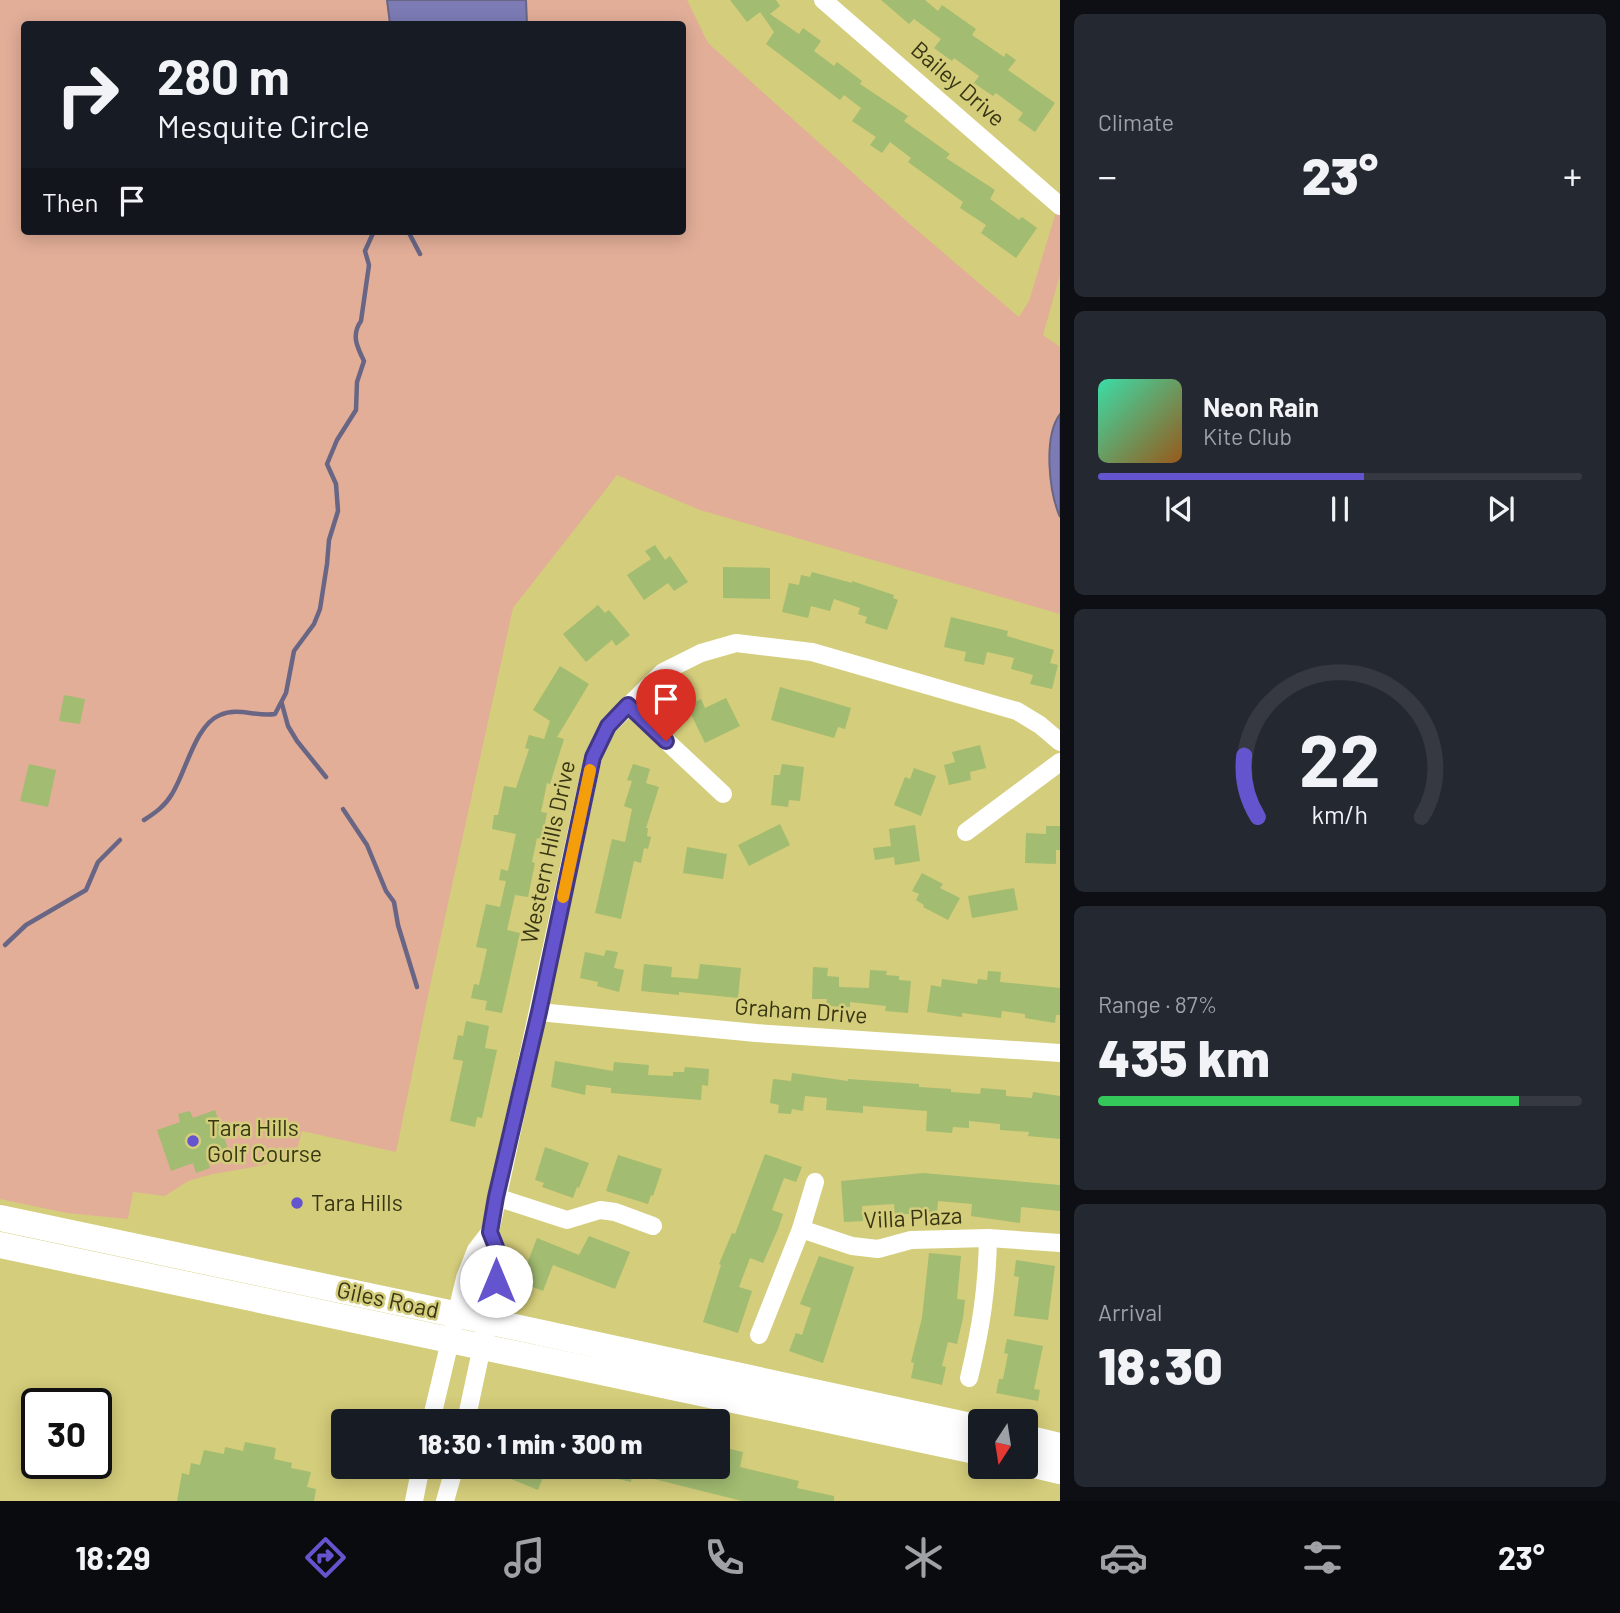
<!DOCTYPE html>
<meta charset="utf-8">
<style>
:root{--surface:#171b24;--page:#242831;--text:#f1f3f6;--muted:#9ea1a6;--line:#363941;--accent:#6454cd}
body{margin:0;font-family:Barlow,sans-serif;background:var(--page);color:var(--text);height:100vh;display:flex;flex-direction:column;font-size:26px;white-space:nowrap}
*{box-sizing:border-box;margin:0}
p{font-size:23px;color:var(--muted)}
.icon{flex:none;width:38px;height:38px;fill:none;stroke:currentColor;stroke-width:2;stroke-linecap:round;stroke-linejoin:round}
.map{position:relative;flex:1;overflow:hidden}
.details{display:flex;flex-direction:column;gap:14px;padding:14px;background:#0d0f14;width:560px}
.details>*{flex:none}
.guide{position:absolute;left:21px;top:21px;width:665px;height:214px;border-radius:7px;box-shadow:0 4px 18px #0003;background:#171b24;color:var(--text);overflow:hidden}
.needle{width:46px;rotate:192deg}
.tools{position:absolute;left:968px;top:1409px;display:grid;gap:14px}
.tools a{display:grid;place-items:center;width:70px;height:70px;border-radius:7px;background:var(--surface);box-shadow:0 4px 18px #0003;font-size:35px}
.speed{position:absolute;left:21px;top:1388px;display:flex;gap:14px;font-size:35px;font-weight:700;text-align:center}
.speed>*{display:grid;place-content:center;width:91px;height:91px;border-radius:50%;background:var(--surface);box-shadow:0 4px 18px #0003;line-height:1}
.speed .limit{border:4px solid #111;border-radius:10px;background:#fff;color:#111}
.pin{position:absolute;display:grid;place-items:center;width:60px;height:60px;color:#fff;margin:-72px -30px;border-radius:50% 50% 50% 0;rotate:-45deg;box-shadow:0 0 7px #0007}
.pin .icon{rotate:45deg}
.me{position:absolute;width:77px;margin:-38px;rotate:0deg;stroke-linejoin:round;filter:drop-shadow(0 0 5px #0008)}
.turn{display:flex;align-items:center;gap:24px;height:147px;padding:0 21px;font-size:32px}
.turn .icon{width:91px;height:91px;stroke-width:2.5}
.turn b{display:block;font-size:49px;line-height:60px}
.then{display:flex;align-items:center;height:66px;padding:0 21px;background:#0003;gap:14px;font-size:26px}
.big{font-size:52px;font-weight:800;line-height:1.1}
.details .tile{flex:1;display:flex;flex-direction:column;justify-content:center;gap:10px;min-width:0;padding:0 24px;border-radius:10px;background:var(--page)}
.details .dial{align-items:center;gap:0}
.dial svg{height:182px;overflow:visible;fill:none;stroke:var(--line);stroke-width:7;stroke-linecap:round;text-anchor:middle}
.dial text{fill:var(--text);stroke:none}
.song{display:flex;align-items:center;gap:21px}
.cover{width:84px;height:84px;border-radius:10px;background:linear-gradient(135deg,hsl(160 70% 55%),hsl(30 70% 35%))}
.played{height:7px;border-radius:4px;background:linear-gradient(90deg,var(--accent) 55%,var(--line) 55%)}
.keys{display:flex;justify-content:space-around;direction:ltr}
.heat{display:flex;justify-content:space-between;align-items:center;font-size:38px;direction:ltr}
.charge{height:10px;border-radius:5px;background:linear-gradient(90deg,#34c759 87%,var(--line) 0)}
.trip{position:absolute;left:331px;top:1409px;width:399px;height:70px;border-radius:7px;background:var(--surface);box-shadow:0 4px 18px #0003;font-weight:800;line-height:70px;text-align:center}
.tabs{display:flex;height:112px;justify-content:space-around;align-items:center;background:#090b0e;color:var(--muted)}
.tabs .icon{width:49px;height:49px}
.tabs .active{color:var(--accent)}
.tabs b{font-size:32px;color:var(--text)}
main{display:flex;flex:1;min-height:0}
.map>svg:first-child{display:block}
.green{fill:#e2ae98;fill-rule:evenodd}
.water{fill:#7c7bb5;stroke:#686684;stroke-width:2}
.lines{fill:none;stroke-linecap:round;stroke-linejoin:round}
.stream{stroke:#686684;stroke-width:4.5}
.building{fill:#a2bc71}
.minor{stroke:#fff;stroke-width:18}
.primary{stroke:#fff;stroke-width:26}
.route-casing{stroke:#413785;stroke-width:18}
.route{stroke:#6454cd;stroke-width:12}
.slow{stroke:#f59e0b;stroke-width:12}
.poi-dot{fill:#6454cd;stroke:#d4cd7b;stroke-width:2.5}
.labels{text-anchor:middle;stroke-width:5;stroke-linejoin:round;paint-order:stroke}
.street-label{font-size:23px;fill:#383513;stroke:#d4cd7b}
.poi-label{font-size:23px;fill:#383513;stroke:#d4cd7b;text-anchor:start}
</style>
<main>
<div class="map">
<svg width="1060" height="1501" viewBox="0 0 1060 1501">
<rect width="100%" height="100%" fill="#d4cd7b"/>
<path class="green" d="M0,0H687L708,43L912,226L1019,317L1029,301L1060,199V275L1043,335L1060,347V614L700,510L617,475L513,608L431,981L396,1152L302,1131L296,1153C263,1171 224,1168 189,1181C181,1185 173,1191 165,1196L133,1192L128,1219L67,1213L0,1199ZM24,24H682V231H24Z"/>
<g class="water">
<polygon points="387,0 526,0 527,24 390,24"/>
<path d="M1060,414V517C1049,492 1043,437 1060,414Z"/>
</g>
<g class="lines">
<g class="stream">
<polyline points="408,231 420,254"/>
<polyline points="282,704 288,726 297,741 326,777"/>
<polyline points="343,809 367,845 386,891 394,902 398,925 417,987"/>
<path d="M144,820C155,813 165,806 172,794C186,772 195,725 220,715C238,707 256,717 275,714L286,693L294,651L314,624L320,609L327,564L329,540L338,511L336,484L327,464L337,440L356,410L357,382L364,361C357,347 351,335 361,321L369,265L365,251L374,231"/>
<polyline points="5,945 26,925 86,890 98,862 120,840"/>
</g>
</g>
<g class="building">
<polygon points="730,0 776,0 780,6 770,14 799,34 803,28 821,41 814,51 834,66 837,62 862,81 860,84 908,116 904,121 950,154 946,158 995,190 990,199 1019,220 1022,217 1037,228 1016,258 981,233 986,225 960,208 963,202 908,162 911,158 890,142 882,153 870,145 876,137 852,121 861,108 844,95 840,100 766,44 774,32 760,12 747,22"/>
<polygon points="881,0 925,0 938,11 942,5 976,29 972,35 1004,57 1006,53 1016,60 1008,70 1055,103 1035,132 1018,120 1023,113 996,93 993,96 974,83 979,76 954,58 952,61 934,48 941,39 914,19 909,24"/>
<polygon points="655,545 665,560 670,556 688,582 674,591 668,583 644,600 627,575 651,559 645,551"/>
<polygon points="723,567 770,568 770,599 723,598"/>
<polygon points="812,572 852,583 852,581 894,595 893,598 898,600 887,630 865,623 867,617 858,614 860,608 834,599 830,611 811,606 808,618 782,612 789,583 799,585 801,575 810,577"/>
<polygon points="598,605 605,613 609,610 630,635 616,646 612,640 586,662 563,634"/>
<polygon points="951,617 1008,631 1007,636 1054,650 1050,663 1058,665 1052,689 1030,684 1033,675 1011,669 1014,658 987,652 984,665 964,661 966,652 944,647"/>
<polygon points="560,666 589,684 557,737 564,739 550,784 547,783 541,812 547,813 542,839 537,838 532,862 535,863 528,897 515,895 507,930 520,933 502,1013 485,1010 487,1001 471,998 474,984 479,985 487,949 476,947 486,904 500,907 506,881 499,880 501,869 508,871 516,834 492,829 494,815 498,815 504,786 516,788 529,749 525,748 529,735 544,739 550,721 533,710"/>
<polygon points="780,687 851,708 845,729 838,727 834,738 771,720"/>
<polygon points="64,695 85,699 80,724 59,721"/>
<polygon points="726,698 740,726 705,743 687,706 701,699 705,708"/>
<polygon points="980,745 986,768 970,772 971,780 949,785 944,765 955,762 952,752"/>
<polygon points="29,764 56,770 48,807 20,801"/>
<polygon points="633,764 650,769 646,783 659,787 646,828 648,828 647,836 651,837 648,849 644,848 641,863 634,861 621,919 595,913 612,839 625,842 632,809 624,806 632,781 627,780"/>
<polygon points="782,764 804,767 800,801 789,800 788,807 771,805 774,775 780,775"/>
<polygon points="914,768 936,776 921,816 894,805 905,777 910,779"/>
<polygon points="780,824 790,845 749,866 738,845"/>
<polygon points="915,825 920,861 895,865 894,857 875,860 873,848 891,846 889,829"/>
<polygon points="1046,826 1060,826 1060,850 1056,850 1056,864 1025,863 1026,833 1046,834"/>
<polygon points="687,847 727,854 723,879 683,873"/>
<polygon points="922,873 943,884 940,888 960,898 948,920 923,907 924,905 916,900 919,894 912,891"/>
<polygon points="1014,888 1018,910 972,918 968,896"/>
<polygon points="606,950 618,952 614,968 624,970 619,992 597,986 598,982 580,978 585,952 604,956"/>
<polygon points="644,964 672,967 671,977 698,979 700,964 741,968 738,998 679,992 679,995 641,991"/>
<polygon points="813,967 828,968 827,976 839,977 839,987 869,988 870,970 887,971 886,975 899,976 899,980 911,981 908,1013 885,1011 886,1006 850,1002 850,1007 826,1006 827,999 812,999"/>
<polygon points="988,971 1001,972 1000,982 1060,988 1060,1015 1056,1015 1055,1023 1025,1018 1025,1014 1002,1011 1001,1018 962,1013 962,1017 927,1012 931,985 941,987 942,979 977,984 978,979 987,980"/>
<polygon points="466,1021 489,1026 485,1048 497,1050 482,1118 477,1117 475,1127 450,1121 463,1061 453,1059 458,1035 463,1036"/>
<polygon points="555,1061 613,1071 614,1062 649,1065 648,1075 673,1076 673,1072 684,1072 685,1067 709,1069 708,1086 702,1085 701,1100 611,1093 611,1088 586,1085 585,1095 551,1087"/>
<polygon points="792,1073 848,1081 848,1079 919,1084 919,1087 951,1089 951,1092 980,1094 981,1088 1006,1090 1006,1096 1032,1098 1033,1092 1060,1096 1060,1139 1028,1136 1029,1132 1000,1130 1000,1124 969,1121 969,1128 953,1127 952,1133 926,1131 927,1111 863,1106 863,1113 826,1110 827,1098 805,1096 803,1111 792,1109 791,1114 778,1113 779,1105 770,1103 773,1079 791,1081"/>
<polygon points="215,1110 229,1152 207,1159 210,1168 196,1173 193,1163 171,1171 157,1130 180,1122 178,1114 190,1111 193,1118"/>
<polygon points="545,1147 589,1163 579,1188 577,1187 573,1198 542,1187 544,1183 535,1180"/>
<polygon points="765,1154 802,1167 796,1182 784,1178 772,1210 783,1214 778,1229 763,1263 750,1258 739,1287 752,1291 738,1333 703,1322 721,1265 719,1264 732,1233 735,1234"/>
<polygon points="618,1155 662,1169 653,1196 651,1195 648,1204 606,1191"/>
<polygon points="923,1173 1060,1185 1060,1211 1021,1207 1020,1223 971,1216 972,1204 938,1201 937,1214 895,1214 894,1204 862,1206 863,1221 844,1222 841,1181"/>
<polygon points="589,1236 630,1252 615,1289 553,1265 543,1291 520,1282 537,1238 579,1255"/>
<polygon points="929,1253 961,1256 957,1299 965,1300 963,1318 957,1344 948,1342 942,1366 946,1367 942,1385 911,1378 914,1363 911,1362 922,1318"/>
<polygon points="819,1256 854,1267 823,1363 789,1351 796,1333 802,1335 811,1308 800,1304"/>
<polygon points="1016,1260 1055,1266 1048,1320 1014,1316 1019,1277 1014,1276"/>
<polygon points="1007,1339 1043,1346 1034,1389 1040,1390 1038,1401 996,1393 999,1379 1003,1379 1008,1354 1004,1353"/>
<polygon points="245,1442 276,1448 274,1459 292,1463 291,1468 311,1472 307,1487 316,1489 314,1501 177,1501 182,1473 189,1475 191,1463 200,1465 204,1450 224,1454 225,1447 243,1451"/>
<polygon points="718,1446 743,1452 740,1467 799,1481 797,1488 834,1496 834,1501 742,1501 646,1477 632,1476 631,1482 605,1476 607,1466 718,1466"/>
<polygon points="504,1466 538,1466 536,1471 544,1474 538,1490 501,1475"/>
</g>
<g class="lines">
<g class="minor">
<polyline points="823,0 1060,206"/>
<polyline points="628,705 723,794"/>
<polyline points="966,832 1060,762"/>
<polyline points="539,1012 756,1033 1060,1053"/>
<polyline points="496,1197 567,1220 600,1210 615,1212 653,1226"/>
<polyline points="801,1229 852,1246 878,1249 911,1240 988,1238 1060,1243"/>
<polyline points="759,1335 801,1229 815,1182"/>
<path d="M969,1378C981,1328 987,1290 988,1238"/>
<polyline points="431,1421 465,1278 476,1250 490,1232 593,757 608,726 663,672 701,653 736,643 812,652 1017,711 1040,725 1060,742"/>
<polyline points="466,1421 496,1281 496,1247 490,1232"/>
<polyline points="414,1501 421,1466"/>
<polyline points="445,1501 455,1466"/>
</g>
<g class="primary">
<polyline points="0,1218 487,1321 980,1428"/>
<polyline points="0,1245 980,1452"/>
<polyline points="1026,1438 1060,1446"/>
<polyline points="1026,1463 1060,1471"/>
</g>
</g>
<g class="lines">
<g class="route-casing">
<polyline id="route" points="496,1281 496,1247 490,1232 496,1197 539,1012 593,757 608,726 628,705 666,741"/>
</g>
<use href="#route" class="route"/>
<polyline class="slow" points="563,897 590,770"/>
</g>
<g class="poi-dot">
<circle cx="193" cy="1141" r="7"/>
<circle cx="297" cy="1203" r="7"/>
</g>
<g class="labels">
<g class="street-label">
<text transform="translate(958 84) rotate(41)" y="8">Bailey Drive</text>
<text transform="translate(548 852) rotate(-78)" y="8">Western Hills Drive</text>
<text transform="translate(801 1011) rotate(4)" y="8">Graham Drive</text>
<text transform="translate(913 1218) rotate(-3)" y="8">Villa Plaza</text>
<text transform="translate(388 1300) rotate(12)" y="8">Giles Road</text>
</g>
<g class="poi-label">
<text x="207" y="1136">Tara Hills<tspan x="207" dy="26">Golf Course</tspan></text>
<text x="311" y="1211">Tara Hills</text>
</g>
</g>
</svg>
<div class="tools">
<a><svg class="needle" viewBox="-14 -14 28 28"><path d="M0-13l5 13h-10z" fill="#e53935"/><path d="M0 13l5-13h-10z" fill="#9ea1a6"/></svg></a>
</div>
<div class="speed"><div class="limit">30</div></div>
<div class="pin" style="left:666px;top:741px;background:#d93025"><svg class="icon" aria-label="arrive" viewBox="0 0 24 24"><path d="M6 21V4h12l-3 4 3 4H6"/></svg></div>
<svg class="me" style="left:496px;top:1281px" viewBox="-20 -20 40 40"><circle r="19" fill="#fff"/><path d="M0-13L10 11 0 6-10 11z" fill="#6454cd"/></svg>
<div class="trip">18:30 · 1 min · 300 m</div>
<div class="guide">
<div class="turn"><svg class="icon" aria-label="right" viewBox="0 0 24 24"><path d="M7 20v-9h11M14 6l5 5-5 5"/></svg><div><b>280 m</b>Mesquite Circle</div></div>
<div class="then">Then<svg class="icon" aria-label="arrive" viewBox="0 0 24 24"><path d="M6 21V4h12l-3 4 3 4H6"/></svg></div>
</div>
</div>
<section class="details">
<div class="tile"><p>Climate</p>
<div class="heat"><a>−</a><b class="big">23°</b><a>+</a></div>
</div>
<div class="tile">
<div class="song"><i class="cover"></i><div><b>Neon Rain</b><p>Kite Club</p></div></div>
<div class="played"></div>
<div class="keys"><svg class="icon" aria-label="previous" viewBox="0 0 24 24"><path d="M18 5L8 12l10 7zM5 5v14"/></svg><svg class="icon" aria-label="pause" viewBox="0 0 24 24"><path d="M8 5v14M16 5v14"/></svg><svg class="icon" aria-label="next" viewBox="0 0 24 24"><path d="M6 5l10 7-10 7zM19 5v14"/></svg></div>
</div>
<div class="tile dial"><svg viewBox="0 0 100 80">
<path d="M14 69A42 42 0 1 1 86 69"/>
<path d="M14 69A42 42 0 0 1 8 42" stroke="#6454cd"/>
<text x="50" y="56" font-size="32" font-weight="700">22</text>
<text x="50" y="72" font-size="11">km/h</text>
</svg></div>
<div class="tile"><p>Range · 87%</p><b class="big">435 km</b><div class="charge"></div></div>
<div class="tile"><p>Arrival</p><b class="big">18:30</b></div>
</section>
</main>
<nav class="tabs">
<b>18:29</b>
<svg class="icon active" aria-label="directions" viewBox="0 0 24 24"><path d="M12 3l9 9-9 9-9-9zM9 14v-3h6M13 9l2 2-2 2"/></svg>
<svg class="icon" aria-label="music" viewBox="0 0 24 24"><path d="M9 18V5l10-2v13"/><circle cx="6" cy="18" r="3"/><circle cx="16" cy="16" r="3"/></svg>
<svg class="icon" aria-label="phone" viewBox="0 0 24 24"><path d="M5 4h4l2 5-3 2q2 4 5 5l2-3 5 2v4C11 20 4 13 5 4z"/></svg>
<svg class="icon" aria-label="climate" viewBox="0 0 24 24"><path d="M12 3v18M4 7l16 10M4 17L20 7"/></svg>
<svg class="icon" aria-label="car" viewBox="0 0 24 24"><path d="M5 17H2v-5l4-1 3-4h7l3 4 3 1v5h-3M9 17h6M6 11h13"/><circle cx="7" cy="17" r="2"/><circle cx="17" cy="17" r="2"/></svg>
<svg class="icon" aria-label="filters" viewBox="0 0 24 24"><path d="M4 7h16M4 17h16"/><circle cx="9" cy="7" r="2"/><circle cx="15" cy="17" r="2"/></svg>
<b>23°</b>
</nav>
